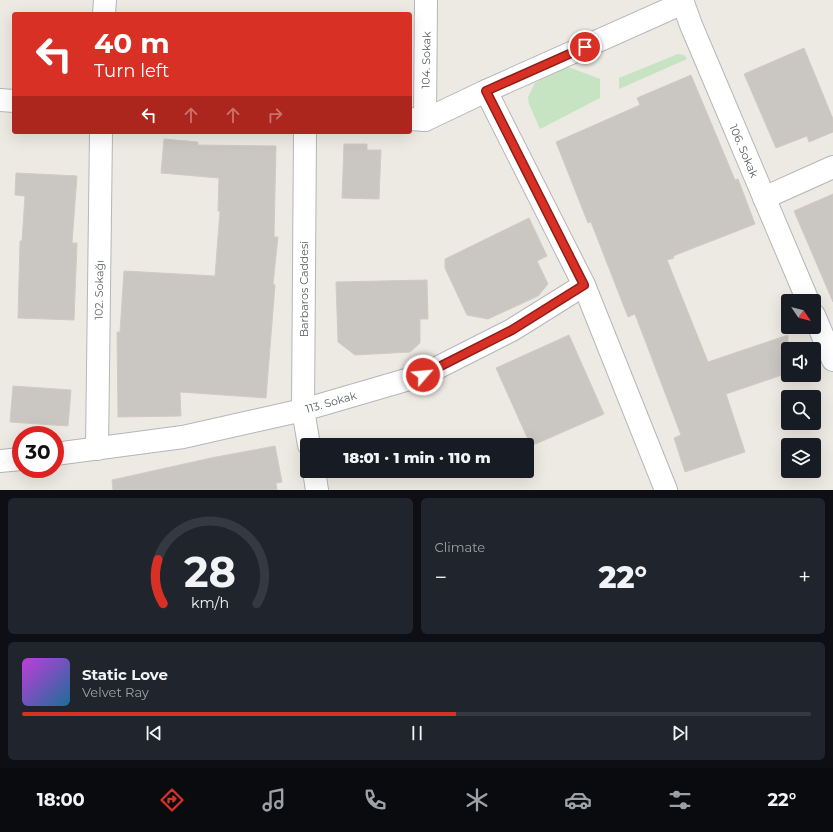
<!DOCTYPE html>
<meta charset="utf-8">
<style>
:root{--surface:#171b24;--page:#20242c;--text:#f1f3f6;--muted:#9ea1a6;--line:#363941;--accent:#d93025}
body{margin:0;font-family:Montserrat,sans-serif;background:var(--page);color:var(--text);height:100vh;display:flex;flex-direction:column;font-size:15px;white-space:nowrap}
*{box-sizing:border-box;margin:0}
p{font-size:13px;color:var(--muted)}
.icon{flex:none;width:22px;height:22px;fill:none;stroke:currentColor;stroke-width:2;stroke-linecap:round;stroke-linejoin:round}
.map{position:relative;height:490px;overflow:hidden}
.sheet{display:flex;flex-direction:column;gap:8px;padding:8px;background:#0d0f14;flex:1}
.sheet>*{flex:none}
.guide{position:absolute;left:12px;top:12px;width:400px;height:122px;border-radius:4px;box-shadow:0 4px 16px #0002;background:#d93025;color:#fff;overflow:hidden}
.needle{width:26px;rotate:125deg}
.controls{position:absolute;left:781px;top:294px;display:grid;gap:8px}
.controls a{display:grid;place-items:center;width:40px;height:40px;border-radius:4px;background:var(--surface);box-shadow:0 4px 16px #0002;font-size:20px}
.speed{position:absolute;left:12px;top:426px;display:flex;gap:8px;font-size:20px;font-weight:700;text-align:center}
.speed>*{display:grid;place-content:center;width:52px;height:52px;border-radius:50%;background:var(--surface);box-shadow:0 4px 16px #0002;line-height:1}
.speed .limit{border:6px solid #d22;background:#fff;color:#111}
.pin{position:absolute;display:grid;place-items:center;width:34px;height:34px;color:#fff;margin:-17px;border:2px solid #fff;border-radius:50%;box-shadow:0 1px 4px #0007}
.me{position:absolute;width:44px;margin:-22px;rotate:63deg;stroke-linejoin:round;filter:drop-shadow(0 0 3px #0008)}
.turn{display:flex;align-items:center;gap:14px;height:84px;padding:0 16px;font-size:18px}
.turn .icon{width:52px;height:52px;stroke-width:2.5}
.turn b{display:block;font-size:28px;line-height:34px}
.lanes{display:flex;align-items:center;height:38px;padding:0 16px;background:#0003;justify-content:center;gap:20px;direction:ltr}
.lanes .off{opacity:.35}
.big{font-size:30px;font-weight:800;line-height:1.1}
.sheet .widget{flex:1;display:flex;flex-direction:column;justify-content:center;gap:6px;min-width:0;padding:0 14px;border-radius:6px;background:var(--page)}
.sheet .dial{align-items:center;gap:0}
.dial svg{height:104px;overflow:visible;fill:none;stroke:var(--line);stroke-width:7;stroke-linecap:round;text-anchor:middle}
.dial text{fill:var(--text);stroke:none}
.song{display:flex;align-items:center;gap:12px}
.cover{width:48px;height:48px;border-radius:6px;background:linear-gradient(135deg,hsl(290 70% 55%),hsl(200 70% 35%))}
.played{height:4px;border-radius:2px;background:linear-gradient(90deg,var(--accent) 55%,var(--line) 55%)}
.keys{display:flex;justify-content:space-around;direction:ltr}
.heat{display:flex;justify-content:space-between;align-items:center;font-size:22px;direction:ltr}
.sheet .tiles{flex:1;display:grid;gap:8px;grid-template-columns:1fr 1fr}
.widget:last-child{grid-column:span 2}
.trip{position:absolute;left:300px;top:438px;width:234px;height:40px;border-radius:4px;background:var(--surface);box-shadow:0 4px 16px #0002;font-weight:800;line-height:40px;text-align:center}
.tabs{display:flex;height:64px;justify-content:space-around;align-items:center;background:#090b0e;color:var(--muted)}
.tabs .icon{width:28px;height:28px}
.tabs .on{color:var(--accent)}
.tabs b{font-size:18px;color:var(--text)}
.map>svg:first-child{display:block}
.green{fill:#c6e3c2}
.building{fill:#cac7c2;stroke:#d1cbc2}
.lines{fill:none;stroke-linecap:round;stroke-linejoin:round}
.street-casing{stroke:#b4b6b9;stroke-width:24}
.street{stroke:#fff;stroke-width:22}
.route-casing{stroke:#8d1f18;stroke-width:10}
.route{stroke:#d93025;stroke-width:7}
.labels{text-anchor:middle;stroke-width:4;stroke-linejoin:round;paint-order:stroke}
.street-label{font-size:11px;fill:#5b6063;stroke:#fff}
</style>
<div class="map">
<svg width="833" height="490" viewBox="0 0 833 490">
<rect width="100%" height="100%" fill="#edeae3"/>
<g class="green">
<polygon points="678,54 684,55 687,59 619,89 619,78"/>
<polygon points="566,66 600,79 600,98 540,129 529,104 528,97 535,83"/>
</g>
<g class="building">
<polygon points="804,48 833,119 833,132 809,142 807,136 776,148 744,74"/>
<polygon points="691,75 735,180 738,179 755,224 673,256 674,258 667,260 708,362 788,335 788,373 726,394 745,452 685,472 674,438 681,435 635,314 628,317 591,222 588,223 556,142 640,105 637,98"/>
<polygon points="164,139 198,142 198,145 276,146 274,237 278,237 273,284 275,285 266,398 180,392 181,416 118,417 117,332 120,332 124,271 215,276 220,211 218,211 219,178 161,173"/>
<polygon points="344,144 367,144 367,150 381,150 379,199 342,198"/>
<polygon points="16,173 77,176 72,243 77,243 74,320 18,318 20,241 22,241 25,196 15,195"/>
<polygon points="833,194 833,302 794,211"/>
<polygon points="529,218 547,256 537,261 548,284 538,296 488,319 467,315 445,268 445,259"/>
<polygon points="427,280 428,319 420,319 420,343 410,352 355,355 338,342 336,282"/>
<polygon points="569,335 604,414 531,446 496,368"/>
<polygon points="13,386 71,390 68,426 10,422"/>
<polygon points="275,446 282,482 276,483 277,490 113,490 112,480 211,458"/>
</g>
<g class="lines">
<g class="street-casing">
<g id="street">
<polyline points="682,0 691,25 808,301"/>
<polyline points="104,14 105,0"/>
<polyline points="486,91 584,285 666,490"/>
<polyline points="0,100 14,101"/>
<polyline points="410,119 425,120 486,91 683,3"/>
<polyline points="425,120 426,0"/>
<polyline points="305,132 303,410 309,445"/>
<polyline points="764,198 833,167"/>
<polyline points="814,315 833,360"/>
<polyline points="97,449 101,132"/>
<polyline points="55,454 183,437 303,410 423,375 512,330 584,285"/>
<polyline points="0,461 21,459"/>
<polyline points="314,471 317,490"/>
</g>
</g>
<use href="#street" class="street"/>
</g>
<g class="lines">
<g class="route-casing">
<polyline id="route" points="423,375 512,330 584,285 486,91 585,47"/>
</g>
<use href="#route" class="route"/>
</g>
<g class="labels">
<g class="street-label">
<text transform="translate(426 60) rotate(-89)" y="4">104. Sokak</text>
<text transform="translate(744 151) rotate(67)" y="4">106. Sokak</text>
<text transform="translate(304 289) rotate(-90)" y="4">Barbaros Caddesi</text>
<text transform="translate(99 290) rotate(-89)" y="4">102. Sokağı</text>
<text transform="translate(331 402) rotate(-16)" y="4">113. Sokak</text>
</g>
</g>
</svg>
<div class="controls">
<a><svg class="needle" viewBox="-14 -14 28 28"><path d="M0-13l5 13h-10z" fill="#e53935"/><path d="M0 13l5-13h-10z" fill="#9ea1a6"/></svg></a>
<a><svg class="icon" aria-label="sound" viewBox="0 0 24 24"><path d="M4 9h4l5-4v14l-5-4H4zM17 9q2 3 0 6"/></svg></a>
<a><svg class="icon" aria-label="search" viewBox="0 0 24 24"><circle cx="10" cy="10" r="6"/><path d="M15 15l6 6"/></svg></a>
<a><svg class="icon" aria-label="layers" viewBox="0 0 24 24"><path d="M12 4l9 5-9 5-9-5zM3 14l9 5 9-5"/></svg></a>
</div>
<div class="speed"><div class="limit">30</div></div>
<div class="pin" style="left:585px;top:47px;background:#d93025"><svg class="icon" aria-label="arrive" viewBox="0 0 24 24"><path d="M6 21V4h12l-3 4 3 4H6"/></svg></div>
<svg class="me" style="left:423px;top:375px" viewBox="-20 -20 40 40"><circle r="17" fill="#d93025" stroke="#fff" stroke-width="3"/><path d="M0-11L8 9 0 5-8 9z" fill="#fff"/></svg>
<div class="trip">18:01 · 1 min · 110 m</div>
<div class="guide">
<div class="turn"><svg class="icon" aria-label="left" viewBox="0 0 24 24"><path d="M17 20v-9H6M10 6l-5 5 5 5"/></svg><div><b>40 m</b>Turn left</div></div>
<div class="lanes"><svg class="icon" aria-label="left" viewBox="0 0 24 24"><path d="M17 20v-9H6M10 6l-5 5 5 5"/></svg><svg class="icon off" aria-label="ahead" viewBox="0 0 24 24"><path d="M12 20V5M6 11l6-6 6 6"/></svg><svg class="icon off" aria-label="ahead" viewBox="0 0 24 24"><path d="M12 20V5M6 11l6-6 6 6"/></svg><svg class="icon off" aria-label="right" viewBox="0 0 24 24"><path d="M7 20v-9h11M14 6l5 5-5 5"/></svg></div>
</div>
</div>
<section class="sheet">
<div class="tiles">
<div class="widget dial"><svg viewBox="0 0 100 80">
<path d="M14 69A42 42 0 1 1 86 69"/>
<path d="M14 69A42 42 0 0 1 10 35" stroke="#d93025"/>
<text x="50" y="56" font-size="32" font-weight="700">28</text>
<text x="50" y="72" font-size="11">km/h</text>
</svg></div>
<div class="widget"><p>Climate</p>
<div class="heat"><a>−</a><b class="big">22°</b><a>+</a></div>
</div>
<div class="widget">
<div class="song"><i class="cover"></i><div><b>Static Love</b><p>Velvet Ray</p></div></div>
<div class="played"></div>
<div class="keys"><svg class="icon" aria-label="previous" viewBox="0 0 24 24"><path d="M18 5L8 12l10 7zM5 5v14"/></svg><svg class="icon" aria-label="pause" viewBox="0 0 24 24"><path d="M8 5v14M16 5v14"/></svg><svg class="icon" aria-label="next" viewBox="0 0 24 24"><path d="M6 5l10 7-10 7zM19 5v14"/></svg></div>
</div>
</div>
</section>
<nav class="tabs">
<b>18:00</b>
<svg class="icon on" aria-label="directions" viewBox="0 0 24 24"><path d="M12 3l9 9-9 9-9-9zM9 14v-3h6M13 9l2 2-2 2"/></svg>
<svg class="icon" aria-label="music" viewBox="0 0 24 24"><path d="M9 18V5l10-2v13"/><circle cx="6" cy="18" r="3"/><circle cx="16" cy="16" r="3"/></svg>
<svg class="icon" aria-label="phone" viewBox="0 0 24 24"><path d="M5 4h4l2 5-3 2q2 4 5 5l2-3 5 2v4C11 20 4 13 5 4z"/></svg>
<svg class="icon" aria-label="climate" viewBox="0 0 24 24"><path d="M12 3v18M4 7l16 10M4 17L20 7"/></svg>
<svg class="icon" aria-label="car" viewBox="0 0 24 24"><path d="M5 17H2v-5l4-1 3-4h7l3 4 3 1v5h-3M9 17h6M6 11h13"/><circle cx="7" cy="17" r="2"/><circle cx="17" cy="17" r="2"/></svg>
<svg class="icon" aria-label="filters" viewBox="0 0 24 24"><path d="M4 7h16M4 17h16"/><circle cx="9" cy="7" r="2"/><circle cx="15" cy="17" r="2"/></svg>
<b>22°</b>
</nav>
